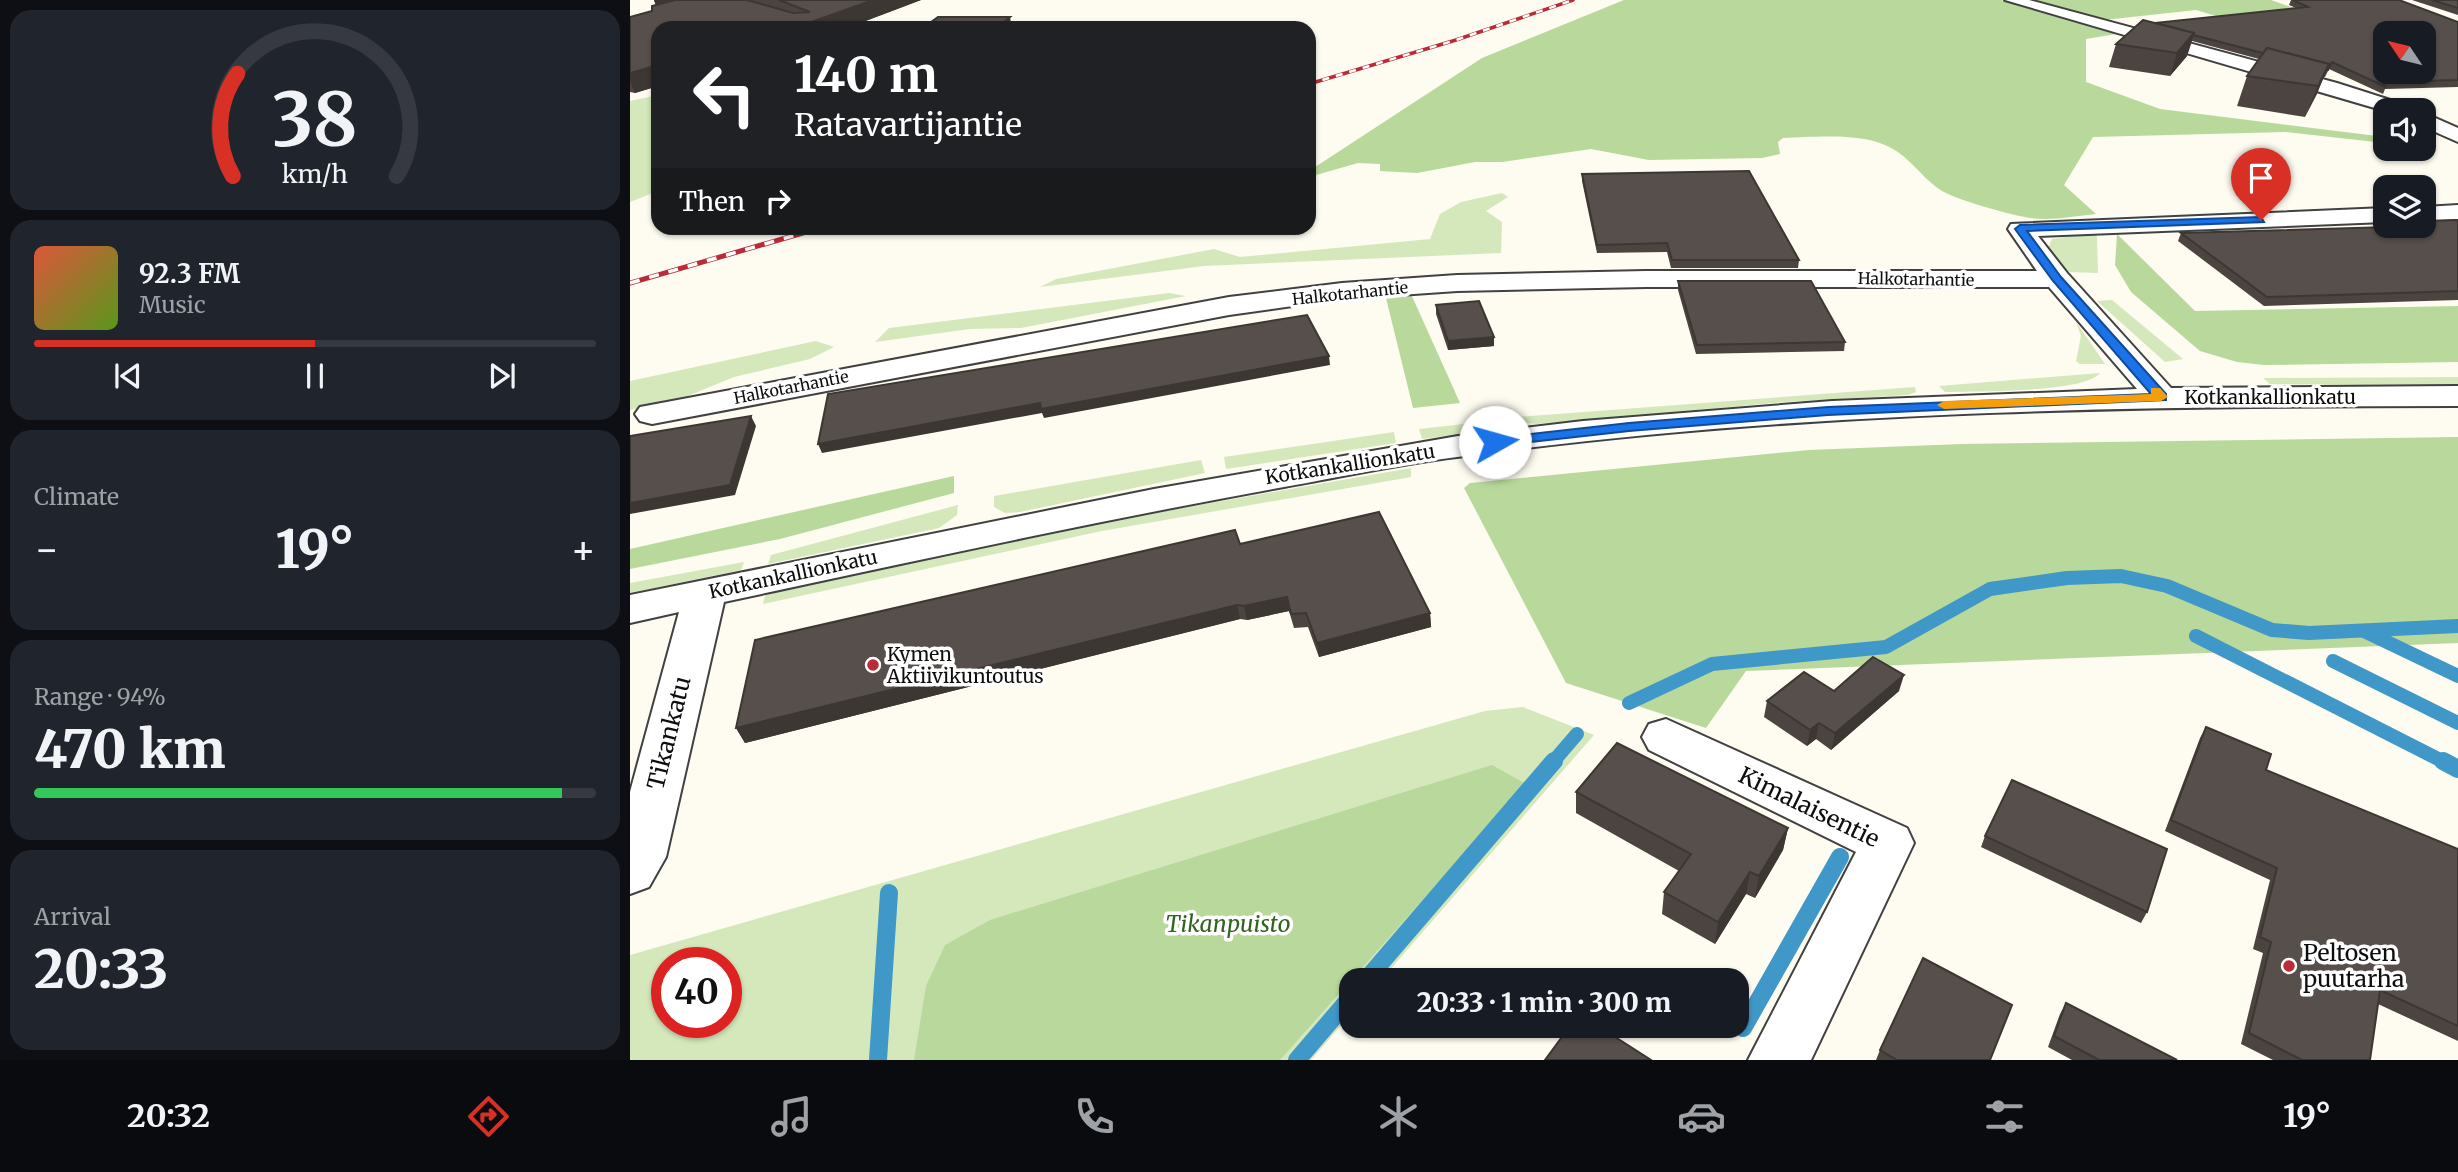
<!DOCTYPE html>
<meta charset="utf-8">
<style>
:root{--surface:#171b24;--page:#20242c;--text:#f1f3f6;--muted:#9ea1a6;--line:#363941;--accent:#d93025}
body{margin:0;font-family:Merriweather,serif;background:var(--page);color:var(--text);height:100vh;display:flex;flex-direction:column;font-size:26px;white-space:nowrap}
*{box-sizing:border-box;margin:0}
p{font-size:23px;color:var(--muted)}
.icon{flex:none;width:38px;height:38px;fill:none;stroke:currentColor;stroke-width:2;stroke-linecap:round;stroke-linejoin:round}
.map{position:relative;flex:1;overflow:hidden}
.details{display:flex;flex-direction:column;gap:10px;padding:10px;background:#0d0f14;width:630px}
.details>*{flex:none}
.top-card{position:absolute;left:21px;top:21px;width:665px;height:214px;border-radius:21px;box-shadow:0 2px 5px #0004;background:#202124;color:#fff;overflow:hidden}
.needle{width:46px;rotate:305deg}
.buttons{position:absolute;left:1743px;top:21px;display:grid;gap:14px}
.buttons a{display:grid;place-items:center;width:63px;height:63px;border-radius:14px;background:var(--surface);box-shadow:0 2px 5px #0004;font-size:35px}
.speed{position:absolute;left:21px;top:947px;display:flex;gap:14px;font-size:35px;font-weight:700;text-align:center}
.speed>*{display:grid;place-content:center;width:91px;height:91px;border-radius:50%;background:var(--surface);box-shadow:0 2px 5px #0004;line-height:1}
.speed .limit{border:10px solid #d22;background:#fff;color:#111}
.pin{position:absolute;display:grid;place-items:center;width:60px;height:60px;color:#fff;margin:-72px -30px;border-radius:50% 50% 50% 0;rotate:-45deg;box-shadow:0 0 7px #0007}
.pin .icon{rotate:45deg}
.me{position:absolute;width:77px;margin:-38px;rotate:83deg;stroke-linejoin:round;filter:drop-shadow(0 0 5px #0008)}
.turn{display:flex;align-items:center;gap:24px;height:147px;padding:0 28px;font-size:32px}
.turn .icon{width:91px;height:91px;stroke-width:2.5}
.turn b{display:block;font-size:49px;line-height:60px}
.then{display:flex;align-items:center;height:66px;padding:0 28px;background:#0003;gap:14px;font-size:26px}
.big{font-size:52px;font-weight:800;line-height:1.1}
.details .widget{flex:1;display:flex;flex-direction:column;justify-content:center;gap:10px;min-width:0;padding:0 24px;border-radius:21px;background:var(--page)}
.details .dial{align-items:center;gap:0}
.dial svg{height:182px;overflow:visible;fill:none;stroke:var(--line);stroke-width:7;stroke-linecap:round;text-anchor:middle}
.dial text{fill:var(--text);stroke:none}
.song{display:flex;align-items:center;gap:21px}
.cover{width:84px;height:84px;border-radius:10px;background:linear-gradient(135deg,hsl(10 70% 55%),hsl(90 70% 35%))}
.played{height:7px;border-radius:4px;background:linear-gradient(90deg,var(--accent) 50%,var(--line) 50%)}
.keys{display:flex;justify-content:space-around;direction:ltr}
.heat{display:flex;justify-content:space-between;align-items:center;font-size:38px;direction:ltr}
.charge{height:10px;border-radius:5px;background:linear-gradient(90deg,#34c759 94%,var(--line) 0)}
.trip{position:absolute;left:709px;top:968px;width:410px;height:70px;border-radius:21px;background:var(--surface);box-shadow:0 2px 5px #0004;font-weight:800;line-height:70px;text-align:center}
.tabs{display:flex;height:112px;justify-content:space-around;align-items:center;background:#090b0e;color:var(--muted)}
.tabs .icon{width:49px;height:49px}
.tabs .on{color:var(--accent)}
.tabs b{font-size:32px;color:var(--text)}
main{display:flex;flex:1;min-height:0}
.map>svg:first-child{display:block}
.green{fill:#d4e8bb;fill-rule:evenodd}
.forest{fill:#b9d89b}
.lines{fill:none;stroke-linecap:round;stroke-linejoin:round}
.stream-far1{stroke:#4098c8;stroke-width:14}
.stream{stroke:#4098c8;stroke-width:18}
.minor-casing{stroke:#414141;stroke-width:4}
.minor{fill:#fff;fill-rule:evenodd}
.rail-far1-casing{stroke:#ba2b38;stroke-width:3.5}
.rail-casing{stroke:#ba2b38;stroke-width:5}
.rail-far1{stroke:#fff;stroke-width:2.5;stroke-dasharray:7;stroke-linecap:butt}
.rail{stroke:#fff;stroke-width:3.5;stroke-dasharray:10;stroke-linecap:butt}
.wall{fill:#4b4440}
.shaded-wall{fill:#3d3734}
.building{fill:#574f4b;stroke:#3d3734;stroke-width:2;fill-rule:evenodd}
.route{fill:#1a73e8;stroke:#114b97;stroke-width:2}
.slow{fill:#f59e0b}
.poi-dot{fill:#ba2b38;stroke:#fff;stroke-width:2.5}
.labels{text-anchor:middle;stroke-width:7;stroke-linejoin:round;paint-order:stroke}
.far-street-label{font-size:16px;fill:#0e0e0e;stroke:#fff}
.street-label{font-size:19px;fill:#0e0e0e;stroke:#fff}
.poi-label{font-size:19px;fill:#0e0e0e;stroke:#fff;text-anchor:start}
.near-street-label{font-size:23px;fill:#0e0e0e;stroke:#fff}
.near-park-label{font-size:23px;font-style:italic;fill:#326421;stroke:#fff}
.near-poi-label{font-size:23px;fill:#0e0e0e;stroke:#fff;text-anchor:start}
</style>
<main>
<section class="details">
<div class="widget dial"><svg viewBox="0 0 100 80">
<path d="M14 69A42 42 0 1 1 86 69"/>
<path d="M14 69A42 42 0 0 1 16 24" stroke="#d93025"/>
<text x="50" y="56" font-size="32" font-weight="700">38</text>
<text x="50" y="72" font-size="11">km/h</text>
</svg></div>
<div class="widget">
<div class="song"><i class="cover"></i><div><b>92.3 FM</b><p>Music</p></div></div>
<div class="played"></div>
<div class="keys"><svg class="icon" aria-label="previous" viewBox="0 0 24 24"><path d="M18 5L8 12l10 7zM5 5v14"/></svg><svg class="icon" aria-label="pause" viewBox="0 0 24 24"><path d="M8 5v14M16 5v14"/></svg><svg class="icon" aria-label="next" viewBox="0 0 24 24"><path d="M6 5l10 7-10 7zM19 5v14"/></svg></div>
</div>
<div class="widget"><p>Climate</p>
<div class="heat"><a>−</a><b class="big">19°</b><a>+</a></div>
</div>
<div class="widget"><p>Range · 94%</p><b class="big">470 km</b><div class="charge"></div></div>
<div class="widget"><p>Arrival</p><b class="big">20:33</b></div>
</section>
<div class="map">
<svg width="1828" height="1060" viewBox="0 0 1828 1060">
<rect width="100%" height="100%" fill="#fefbf0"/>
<g class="green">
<polygon points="28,95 28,191 0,202 0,101"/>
<polygon points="872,193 878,197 856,211 872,222 871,253 574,266 410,287 426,279 584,249 610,257 800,239 810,214 831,202"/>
<polygon points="1464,233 1467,237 1468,273 1439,272 1418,248 1422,239"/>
<polygon points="539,293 556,296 391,328 340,329 245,342 259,328"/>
<polygon points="1482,300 1553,359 1535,362 1467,301"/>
<polygon points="1446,322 1475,364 1450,364 1446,361 1451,336"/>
<polygon points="186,341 204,347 180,359 104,377 48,400 0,410 0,381"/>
<path d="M1470,373C1455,393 1344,391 1315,392L1309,386Z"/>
<polygon points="1828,377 1828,386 1640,384 1633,378"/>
<polygon points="1285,387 1286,392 1278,395 1155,402 907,424 892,422 887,417"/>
<polygon points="870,420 868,425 854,432 792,439 789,429"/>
<polygon points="764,432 766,443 596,469 594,457"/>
<polygon points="571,460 575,473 390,512 375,513 364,507 364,496"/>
<polygon points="781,468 781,477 472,531 133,604 136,591 471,522"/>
<polygon points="328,505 327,515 309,528 138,564 141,555"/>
<polygon points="114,562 111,570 0,593 0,583"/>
<path d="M893,707L964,735L751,980H721V1014L681,1060H0V955L855,711ZM37,962H96V1022H37Z"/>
</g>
<g class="forest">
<path d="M994,0H1371L1486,34L1456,39V82L1530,109L1755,137V143L1655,132L1463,137L1434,185L1466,214C1445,216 1422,221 1401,218C1384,216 1322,199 1309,189C1289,175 1279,155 1255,145C1229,133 1182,137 1153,138L1148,142L1150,154L1132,158L1019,160L961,149L872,162H845L787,173L750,171V164L728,163L679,177V171L852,58Z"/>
<polygon points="1394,0 1641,0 1661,7 1764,5 1673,12 1755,66 1566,10 1465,21"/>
<polygon points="1487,234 1565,311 1828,306 1828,362 1634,365 1607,362 1570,351 1501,292 1485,265"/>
<polygon points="781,294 830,403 783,408 756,298"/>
<polygon points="1828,437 1828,643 1116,671 1076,728 936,683 834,488 840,483 1179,450 1331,444"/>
<polygon points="324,476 324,493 150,539 0,569 0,549"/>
<polygon points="862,765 896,784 650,1060 284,1060 296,986 315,945 360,920"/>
</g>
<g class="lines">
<g class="stream-far1">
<polyline points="1734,631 1828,676"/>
<polyline points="1566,636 1816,763"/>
<polyline points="1703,661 1828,723"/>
<polyline points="999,703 1082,664 1256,647 1360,589 1437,578 1491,576 1537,586 1642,630 1679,633 1828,626"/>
<polyline points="922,763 947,734"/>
</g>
<g class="stream">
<polyline points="1813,761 1828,769"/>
<polyline points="736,980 924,761"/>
<polyline points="1113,1028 1210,857"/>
<polyline points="248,1060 259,893"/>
<polyline points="667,1060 721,997"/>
</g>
<g class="minor-casing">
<g id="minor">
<polygon points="1375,0 1399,0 1707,83 1779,106 1782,110 1755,111"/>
<polygon points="1794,113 1828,128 1828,142 1794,127"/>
<polygon points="1828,205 1828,219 1794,221 1794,207"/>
<path d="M1755,208V222L1408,236L1437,273L1541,388L1828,386V406C1494,406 1158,411 827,457C769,464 711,477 654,487C466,521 280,562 94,602L36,857L19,887L0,894V792L49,612L0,623V595L524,489L828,436L953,421L1202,401L1507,389L1419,287H1016L827,291L712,299L599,315L22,424L10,421L5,414L10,407L599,297L712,283L827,275L1016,271H1407L1378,229L1381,224Z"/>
<polygon points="1036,719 1277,828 1284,843 1181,1060 1118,1060 1226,852 1019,750 1012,737 1019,724"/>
</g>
</g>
<use href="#minor" class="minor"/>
<g class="rail-far1-casing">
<polyline id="rail-far1" points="679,84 826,40 943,0"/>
</g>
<g class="rail-casing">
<polyline id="rail" points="0,283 190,228"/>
</g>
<use href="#rail-far1" class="rail-far1"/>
<use href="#rail" class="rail"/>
</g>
<g class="wall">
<polygon points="24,0 291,0 217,28 28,28 28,86 5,93 0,92 0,17 22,11 26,5"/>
<polygon points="1661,0 1769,0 1828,22 1828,87 1755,89 1753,94 1699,69 1695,77 1694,77 1675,117 1607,106 1617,76 1629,59 1562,41 1557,56 1540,76 1479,67 1486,44 1525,23 1666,8 1659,5"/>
<polygon points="1782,0 1828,0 1828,15"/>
<polygon points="952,174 1169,260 1168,268 1041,268 1037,252 967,253 952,181"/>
<polygon points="1828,220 1828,300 1634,306 1548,241 1551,233 1794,226"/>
<polygon points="1048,281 1215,342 1214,351 1066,354 1048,290"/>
<polygon points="806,305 864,346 818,350 806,314"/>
<polygon points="610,544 800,613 801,627 689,657 678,627 664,628 659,611 617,620 610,619 115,743 106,728"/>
<polygon points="1204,691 1269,691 1201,750 1186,739 1177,746 1134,717 1137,701"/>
<polygon points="1576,727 1636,770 1828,849 1828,1041 1748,1004 1740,1060 1643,1060 1611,1044 1633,953 1623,949 1640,880 1535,831 1570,738"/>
<polygon points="946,792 1158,828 1153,850 1125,898 1116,894 1085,944 1032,914 1034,892 1049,871 946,813"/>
<polygon points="1355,836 1517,912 1511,923 1351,847"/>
<polygon points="1436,1003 1547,1060 1442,1060 1418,1047 1430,1014"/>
<polygon points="1250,1050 1360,1060 1246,1060"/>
</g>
<g class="shaded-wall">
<polygon points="24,0 60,0 27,9"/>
<polygon points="243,0 291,0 217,28 178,28 176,24"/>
<polygon points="380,17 381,23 375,28 367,28"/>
<polygon points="165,24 167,28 153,28"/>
<polygon points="1564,33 1557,56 1540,76 1547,53"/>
<polygon points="1699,64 1687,94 1675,117 1688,86"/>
<polygon points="28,65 28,86 5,93 0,81 0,73"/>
<polygon points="864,337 864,346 818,350 818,341"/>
<polygon points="699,356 700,365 414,418 412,413 192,453 188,444 410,403"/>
<polygon points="121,416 126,426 105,495 0,514 0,503"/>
<polygon points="657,597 659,611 617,620 614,606"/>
<polygon points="607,605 610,619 115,743 106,728"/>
<polygon points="800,613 801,627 689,657 687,643"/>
<polygon points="1274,675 1269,691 1201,750 1205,733"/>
<polygon points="1189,723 1186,739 1177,746 1180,730"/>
<polygon points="1158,828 1153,850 1125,898 1129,876"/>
<polygon points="1120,872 1116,894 1085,944 1088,922"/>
</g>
<g class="building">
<polygon points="45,0 117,0 163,13 180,12 149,0 243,0 176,24 165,24 153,28 28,28 28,65 0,73 0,17 22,11 22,6"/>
<path d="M1663,0H1769L1828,22V80L1758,82L1749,78L1756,87L1702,62L1698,70H1696L1699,64L1637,48L1633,53L1563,35L1564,33L1525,23L1678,7ZM1755,33H1794V72H1755Z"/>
<polygon points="1802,0 1828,0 1828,8"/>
<polygon points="308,17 380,17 367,28 293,28"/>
<polygon points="1513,20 1564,33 1547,53 1486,44"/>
<polygon points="1637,48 1699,64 1688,86 1617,76"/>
<polygon points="1119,171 1169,260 1042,260 1037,243 967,245 952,174"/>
<polygon points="1828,220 1828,291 1637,297 1551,233 1794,226 1794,221"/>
<polygon points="1048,281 1181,281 1215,342 1067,345"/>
<polygon points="849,301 864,337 818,341 806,305"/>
<polygon points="677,315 699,356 411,409 410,403 188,444 198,394"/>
<polygon points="121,416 100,485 0,503 0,436"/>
<polygon points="749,512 800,613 687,643 676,613 661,614 657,597 614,606 607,605 106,728 125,640 605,530 610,544"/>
<polygon points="1243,657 1274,675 1205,733 1189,723 1180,730 1137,701 1174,672 1204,691"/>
<polygon points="1576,727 1641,754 1636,770 1828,849 1828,1026 1750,990 1740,1060 1672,1060 1619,1033 1641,942 1630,937 1647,868 1541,820"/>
<polygon points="987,743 1158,828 1129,876 1120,872 1088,922 1034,892 1061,854 946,792"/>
<polygon points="1382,780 1537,849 1517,912 1355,836"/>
<polygon points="1293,958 1382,1005 1360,1060 1267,1060 1250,1050"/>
<polygon points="1436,1003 1547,1060 1469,1060 1424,1036"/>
<polygon points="940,1026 968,1026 1021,1060 915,1060"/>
</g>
<polygon class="route" points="1631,217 1634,222 1397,231 1431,277 1536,394 1536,400 1198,415 999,431 865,446 858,442 865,438 999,423 1198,407 1521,394 1423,281 1385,229 1390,225"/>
<polygon class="slow" points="1521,388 1530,388 1538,397 1531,401 1314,409 1307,405 1314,401 1521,394"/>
<g class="poi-dot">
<circle cx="243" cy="665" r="7"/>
<circle cx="1659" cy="966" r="7"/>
</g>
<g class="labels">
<g class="far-street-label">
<text transform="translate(1286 279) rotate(1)" y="6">Halkotarhantie</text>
<text transform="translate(720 293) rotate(-6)" y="6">Halkotarhantie</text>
<text transform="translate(161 387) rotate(-11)" y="6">Halkotarhantie</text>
</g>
<g class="street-label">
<text x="1640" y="404">Kotkankallionkatu</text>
<text transform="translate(720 464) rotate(-9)" y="7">Kotkankallionkatu</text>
<text transform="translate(163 574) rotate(-12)" y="7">Kotkankallionkatu</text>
</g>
<g class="poi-label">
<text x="257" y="661">Kymen<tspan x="257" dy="22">Aktiivikuntoutus</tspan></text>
</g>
<g class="near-street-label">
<text transform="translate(39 733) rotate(-76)" y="8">Tikankatu</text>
<text transform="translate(1179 807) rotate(26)" y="8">Kimalaisentie</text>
</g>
<g class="near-park-label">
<text x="598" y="932">Tikanpuisto</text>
</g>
<g class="near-poi-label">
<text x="1673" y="961">Peltosen<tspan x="1673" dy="26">puutarha</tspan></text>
</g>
</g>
</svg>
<div class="buttons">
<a><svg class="needle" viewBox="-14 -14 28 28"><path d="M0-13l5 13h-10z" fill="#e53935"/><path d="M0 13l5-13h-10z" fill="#9ea1a6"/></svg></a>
<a><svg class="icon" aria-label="sound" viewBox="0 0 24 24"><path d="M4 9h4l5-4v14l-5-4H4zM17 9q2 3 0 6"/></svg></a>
<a><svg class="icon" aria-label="layers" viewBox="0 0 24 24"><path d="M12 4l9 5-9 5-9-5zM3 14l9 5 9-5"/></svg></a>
</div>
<div class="speed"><div class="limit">40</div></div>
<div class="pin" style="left:1631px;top:220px;background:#d93025"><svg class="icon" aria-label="arrive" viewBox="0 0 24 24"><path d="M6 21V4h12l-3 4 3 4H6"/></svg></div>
<svg class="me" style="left:865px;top:442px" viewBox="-20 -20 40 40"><circle r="19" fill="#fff"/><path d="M0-13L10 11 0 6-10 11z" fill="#1a73e8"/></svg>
<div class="trip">20:33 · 1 min · 300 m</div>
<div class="top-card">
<div class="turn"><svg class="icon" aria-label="left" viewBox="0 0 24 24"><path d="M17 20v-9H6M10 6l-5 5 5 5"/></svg><div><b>140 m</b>Ratavartijantie</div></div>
<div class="then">Then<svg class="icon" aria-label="right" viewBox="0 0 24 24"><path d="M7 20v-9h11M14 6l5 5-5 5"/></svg></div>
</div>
</div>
</main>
<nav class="tabs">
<b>20:32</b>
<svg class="icon on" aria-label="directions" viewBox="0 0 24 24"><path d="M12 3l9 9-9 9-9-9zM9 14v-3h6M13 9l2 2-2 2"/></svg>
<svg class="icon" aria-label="music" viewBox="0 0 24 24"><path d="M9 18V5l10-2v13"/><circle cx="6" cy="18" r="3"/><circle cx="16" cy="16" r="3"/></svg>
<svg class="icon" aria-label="phone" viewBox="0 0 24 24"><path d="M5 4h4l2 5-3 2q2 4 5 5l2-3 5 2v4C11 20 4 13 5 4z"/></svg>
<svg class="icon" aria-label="climate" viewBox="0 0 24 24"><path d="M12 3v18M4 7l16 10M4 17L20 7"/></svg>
<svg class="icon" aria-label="car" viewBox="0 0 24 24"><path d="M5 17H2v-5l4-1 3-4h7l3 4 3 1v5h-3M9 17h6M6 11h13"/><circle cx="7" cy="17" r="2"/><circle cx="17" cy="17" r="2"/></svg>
<svg class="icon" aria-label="filters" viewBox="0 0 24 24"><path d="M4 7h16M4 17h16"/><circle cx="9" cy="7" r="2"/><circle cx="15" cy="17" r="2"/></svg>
<b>19°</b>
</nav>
